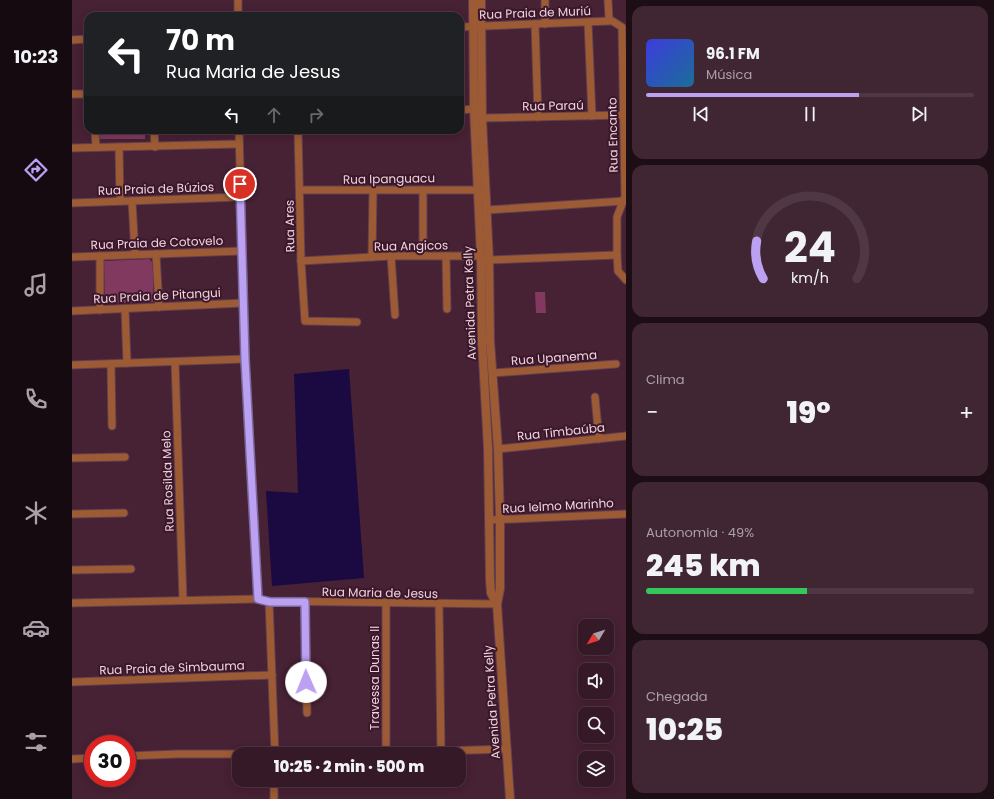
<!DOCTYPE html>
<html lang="pt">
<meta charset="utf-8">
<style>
:root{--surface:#351927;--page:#402633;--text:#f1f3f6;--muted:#aaa0a7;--line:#4f3844;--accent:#bca0f2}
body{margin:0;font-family:Poppins,sans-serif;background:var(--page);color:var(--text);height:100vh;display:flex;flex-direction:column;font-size:15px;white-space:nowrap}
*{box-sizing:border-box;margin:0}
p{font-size:13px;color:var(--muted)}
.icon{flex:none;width:22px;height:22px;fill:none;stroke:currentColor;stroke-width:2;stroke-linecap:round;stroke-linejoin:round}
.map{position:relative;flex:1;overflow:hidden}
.details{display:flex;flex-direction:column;gap:6px;padding:6px;background:#1d0e15;width:368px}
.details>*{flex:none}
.guide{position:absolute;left:12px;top:12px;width:380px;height:122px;border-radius:12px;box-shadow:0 2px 10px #0003,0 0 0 1px var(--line);background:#202124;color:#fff;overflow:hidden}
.needle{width:26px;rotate:231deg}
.controls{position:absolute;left:506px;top:619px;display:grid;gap:8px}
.controls a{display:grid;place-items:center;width:36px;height:36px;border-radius:8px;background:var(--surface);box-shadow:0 2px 10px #0003,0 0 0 1px var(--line);font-size:20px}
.speed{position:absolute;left:12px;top:735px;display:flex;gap:8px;font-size:20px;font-weight:700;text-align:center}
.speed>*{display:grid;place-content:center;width:52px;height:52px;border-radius:50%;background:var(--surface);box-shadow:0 2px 10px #0003,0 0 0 1px var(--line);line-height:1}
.speed .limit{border:6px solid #d22;background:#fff;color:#111}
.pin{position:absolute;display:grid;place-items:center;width:34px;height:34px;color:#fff;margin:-17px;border:2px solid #fff;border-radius:50%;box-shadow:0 1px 4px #0007}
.me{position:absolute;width:44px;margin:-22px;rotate:359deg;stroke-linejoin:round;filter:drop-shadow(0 0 3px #0008)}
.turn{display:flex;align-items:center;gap:14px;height:84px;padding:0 16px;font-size:18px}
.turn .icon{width:52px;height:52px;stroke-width:2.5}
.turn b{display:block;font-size:28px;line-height:34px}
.lanes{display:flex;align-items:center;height:38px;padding:0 16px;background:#0003;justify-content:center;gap:20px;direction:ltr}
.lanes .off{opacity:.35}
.big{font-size:30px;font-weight:800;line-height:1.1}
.details .widget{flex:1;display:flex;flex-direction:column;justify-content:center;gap:6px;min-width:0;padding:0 14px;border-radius:12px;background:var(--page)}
.details .dial{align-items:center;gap:0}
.dial svg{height:104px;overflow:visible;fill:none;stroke:var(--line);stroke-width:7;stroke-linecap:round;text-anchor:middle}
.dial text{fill:var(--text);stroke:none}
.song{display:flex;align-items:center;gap:12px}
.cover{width:48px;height:48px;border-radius:6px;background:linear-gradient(135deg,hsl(240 70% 55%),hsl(200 70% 35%))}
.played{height:4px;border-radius:2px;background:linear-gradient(90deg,var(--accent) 65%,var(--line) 65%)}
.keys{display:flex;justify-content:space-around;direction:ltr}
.heat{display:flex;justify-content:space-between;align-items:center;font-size:22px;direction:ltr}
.charge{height:6px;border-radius:3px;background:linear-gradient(90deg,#34c759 49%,var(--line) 0)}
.trip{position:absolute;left:160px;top:747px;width:234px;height:40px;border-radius:12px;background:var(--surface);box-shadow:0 2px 10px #0003,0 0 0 1px var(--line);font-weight:800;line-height:40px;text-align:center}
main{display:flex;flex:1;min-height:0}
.menu{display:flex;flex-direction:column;width:72px;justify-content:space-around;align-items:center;background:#150a10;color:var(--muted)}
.menu .icon{width:28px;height:28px}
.menu .active{color:var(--accent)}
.menu b{font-size:18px;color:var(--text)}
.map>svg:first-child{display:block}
.green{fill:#81395f}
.water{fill:#1b0942}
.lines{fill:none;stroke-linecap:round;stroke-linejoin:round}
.minor-casing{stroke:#623e4f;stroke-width:9}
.tertiary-casing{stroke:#623e4f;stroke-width:10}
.minor{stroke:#9c5b34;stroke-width:7}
.tertiary{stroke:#9c5b34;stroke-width:8}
.route-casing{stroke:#7a689d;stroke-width:10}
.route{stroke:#bca0f2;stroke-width:7}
.labels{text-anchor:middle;stroke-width:4;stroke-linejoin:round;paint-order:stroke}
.street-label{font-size:12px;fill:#edd4df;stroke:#3c172a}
</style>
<main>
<nav class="menu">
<b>10:23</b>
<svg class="icon active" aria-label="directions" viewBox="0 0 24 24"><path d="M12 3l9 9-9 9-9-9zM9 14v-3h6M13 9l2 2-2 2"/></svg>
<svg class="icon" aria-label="music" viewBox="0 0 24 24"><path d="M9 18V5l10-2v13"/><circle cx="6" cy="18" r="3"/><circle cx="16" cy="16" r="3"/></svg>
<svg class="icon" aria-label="phone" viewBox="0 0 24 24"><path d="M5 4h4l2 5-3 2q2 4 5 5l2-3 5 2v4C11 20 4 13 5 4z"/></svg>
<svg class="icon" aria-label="climate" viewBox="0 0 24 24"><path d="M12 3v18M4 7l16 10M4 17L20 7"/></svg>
<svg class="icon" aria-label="car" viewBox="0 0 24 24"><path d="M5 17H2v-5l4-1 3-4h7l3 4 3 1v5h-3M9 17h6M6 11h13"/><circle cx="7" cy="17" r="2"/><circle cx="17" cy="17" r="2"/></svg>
<svg class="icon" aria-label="filters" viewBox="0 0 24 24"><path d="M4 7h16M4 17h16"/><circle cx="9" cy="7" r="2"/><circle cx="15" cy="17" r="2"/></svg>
</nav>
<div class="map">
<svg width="554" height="799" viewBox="0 0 554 799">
<rect width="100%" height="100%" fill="#472134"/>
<g class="green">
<rect x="25" y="130" width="48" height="9"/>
<polygon points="77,259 81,263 81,302 33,303 32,261"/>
<polygon points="463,292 473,292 474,313 464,313"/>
</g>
<polygon class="water" points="277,369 292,578 200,586 194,491 226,493 222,374"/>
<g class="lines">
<g class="minor-casing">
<g id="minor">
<polyline points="166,0 166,16"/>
<polyline points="473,0 473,24"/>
<polyline points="536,0 537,19 550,27 553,196 545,217 545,255 546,271 554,280"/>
<polyline points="516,22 520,116"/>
<polyline points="463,24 466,117"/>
<polyline points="388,27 538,21"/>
<polyline points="0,40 16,39"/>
<polyline points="0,94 16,94"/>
<polyline points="388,110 402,109"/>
<polyline points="410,118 552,115"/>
<polyline points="23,130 24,147"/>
<polyline points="82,130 83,147"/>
<polyline points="167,130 173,359 186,599"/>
<polyline points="226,130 229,261 233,321 285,322"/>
<polyline points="47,147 48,201"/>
<polyline points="0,148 167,144"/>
<polyline points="228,190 406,190"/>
<polyline points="60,201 63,254"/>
<polyline points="0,203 168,197"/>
<polyline points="415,210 552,201"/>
<polyline points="84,254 87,307"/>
<polyline points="351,255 351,190"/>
<polyline points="28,256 28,310"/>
<polyline points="319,256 323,315"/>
<polyline points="374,256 375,309"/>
<polyline points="0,257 170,251"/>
<polyline points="300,257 301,191"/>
<polyline points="229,261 319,256 409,256 417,260 545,255"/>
<polyline points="53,309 55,363"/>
<polyline points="0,311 171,303"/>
<polyline points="103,362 111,600"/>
<polyline points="39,364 40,426"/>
<polyline points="0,365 173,359"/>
<polyline points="421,373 544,364"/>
<polyline points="523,397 527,439"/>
<polyline points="426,449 554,436"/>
<polyline points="0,458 53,457"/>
<polyline points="0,514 52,513"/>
<polyline points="418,520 554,514"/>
<polyline points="0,570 59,569"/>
<polyline points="197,601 203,754"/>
<polyline points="233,602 235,713"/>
<polyline points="0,603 186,599 197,601 425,604"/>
<polyline points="314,604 314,752"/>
<polyline points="367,604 369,750"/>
<polyline points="0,682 200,675"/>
<polyline points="272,754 435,749"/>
<polyline points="55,756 106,754 167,754"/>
<polyline points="0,759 21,758"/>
<polyline points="202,799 202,780"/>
</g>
</g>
<g class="tertiary-casing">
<g id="tertiary">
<polyline points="401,0 402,109 409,256 410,341 416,448 418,580 419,593 425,604"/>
<polyline points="409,0 410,118 417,260 418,341 426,449 428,519 428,589 425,604 438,799"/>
</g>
</g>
<use href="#minor" class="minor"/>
<use href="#tertiary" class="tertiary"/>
</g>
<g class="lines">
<g class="route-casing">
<polyline id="route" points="168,184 173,359 186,599 198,602 233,602 234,682"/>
</g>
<use href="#route" class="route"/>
</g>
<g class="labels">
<g class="street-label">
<text transform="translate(463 13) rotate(-2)" y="4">Rua Praia de Muriú</text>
<text transform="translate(481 106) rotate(-1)" y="4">Rua Paraú</text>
<text transform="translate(541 135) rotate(-91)" y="4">Rua Encanto</text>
<text transform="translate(317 179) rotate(-1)" y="4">Rua Ipanguacu</text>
<text transform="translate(84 189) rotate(-2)" y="4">Rua Praia de Búzios</text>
<text transform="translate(218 226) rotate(-91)" y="4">Rua Ares</text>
<text transform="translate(85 243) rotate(-2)" y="4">Rua Praia de Cotovelo</text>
<text transform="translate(339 246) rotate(-1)" y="4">Rua Angicos</text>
<text transform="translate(85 296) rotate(-3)" y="4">Rua Praia de Pitangui</text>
<text transform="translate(398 303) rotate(-92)" y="4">Avenida Petra Kelly</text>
<text transform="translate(482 358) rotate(-4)" y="4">Rua Upanema</text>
<text transform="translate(489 432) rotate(-6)" y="4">Rua Timbaúba</text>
<text transform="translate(96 481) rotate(-92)" y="4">Rua Rosilda Melo</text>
<text transform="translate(486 506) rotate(-3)" y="4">Rua Ielmo Marinho</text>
<text transform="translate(308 593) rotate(1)" y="4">Rua Maria de Jesus</text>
<text transform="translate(100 668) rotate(-2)" y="4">Rua Praia de Simbauma</text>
<text transform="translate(303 678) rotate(-90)" y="4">Travessa Dunas II</text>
<text transform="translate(420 702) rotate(-94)" y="4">Avenida Petra Kelly</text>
</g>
</g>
</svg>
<div class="controls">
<a><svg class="needle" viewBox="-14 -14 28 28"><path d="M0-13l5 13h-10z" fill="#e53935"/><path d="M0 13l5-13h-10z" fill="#aaa0a7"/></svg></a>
<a><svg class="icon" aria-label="sound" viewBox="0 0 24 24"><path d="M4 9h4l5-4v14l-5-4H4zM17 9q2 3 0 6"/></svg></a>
<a><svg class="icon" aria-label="search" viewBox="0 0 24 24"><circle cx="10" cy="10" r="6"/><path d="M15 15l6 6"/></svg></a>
<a><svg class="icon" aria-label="layers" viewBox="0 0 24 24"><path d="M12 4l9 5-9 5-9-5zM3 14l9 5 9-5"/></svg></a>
</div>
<div class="speed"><div class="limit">30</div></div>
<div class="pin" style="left:168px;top:184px;background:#d93025"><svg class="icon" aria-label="arrive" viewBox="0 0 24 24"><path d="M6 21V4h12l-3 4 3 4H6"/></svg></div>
<svg class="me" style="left:234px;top:682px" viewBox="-20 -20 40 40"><circle r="19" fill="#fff"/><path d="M0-13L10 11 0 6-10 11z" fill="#bca0f2"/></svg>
<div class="trip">10:25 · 2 min · 500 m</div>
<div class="guide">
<div class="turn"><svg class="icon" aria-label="left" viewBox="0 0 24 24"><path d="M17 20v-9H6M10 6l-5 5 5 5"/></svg><div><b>70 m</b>Rua Maria de Jesus</div></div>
<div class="lanes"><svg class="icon" aria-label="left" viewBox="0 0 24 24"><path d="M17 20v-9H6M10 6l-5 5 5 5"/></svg><svg class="icon off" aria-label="ahead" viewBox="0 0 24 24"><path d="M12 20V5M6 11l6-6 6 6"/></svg><svg class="icon off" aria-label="right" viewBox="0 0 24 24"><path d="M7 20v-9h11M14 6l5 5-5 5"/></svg></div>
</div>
</div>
<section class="details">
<div class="widget">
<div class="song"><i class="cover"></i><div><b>96.1 FM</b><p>Música</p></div></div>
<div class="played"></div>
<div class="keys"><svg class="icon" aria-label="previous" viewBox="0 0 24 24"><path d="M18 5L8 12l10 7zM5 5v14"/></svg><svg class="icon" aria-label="pause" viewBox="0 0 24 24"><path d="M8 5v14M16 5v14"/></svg><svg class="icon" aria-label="next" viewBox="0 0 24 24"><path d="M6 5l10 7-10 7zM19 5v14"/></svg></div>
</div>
<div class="widget dial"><svg viewBox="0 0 100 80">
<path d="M14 69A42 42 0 1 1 86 69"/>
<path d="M14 69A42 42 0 0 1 9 40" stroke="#bca0f2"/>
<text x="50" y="56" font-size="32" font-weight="700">24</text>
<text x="50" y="72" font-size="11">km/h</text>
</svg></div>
<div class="widget"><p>Clima</p>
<div class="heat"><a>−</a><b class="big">19°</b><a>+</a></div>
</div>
<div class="widget"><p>Autonomia · 49%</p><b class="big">245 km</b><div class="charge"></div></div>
<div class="widget"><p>Chegada</p><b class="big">10:25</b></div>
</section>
</main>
